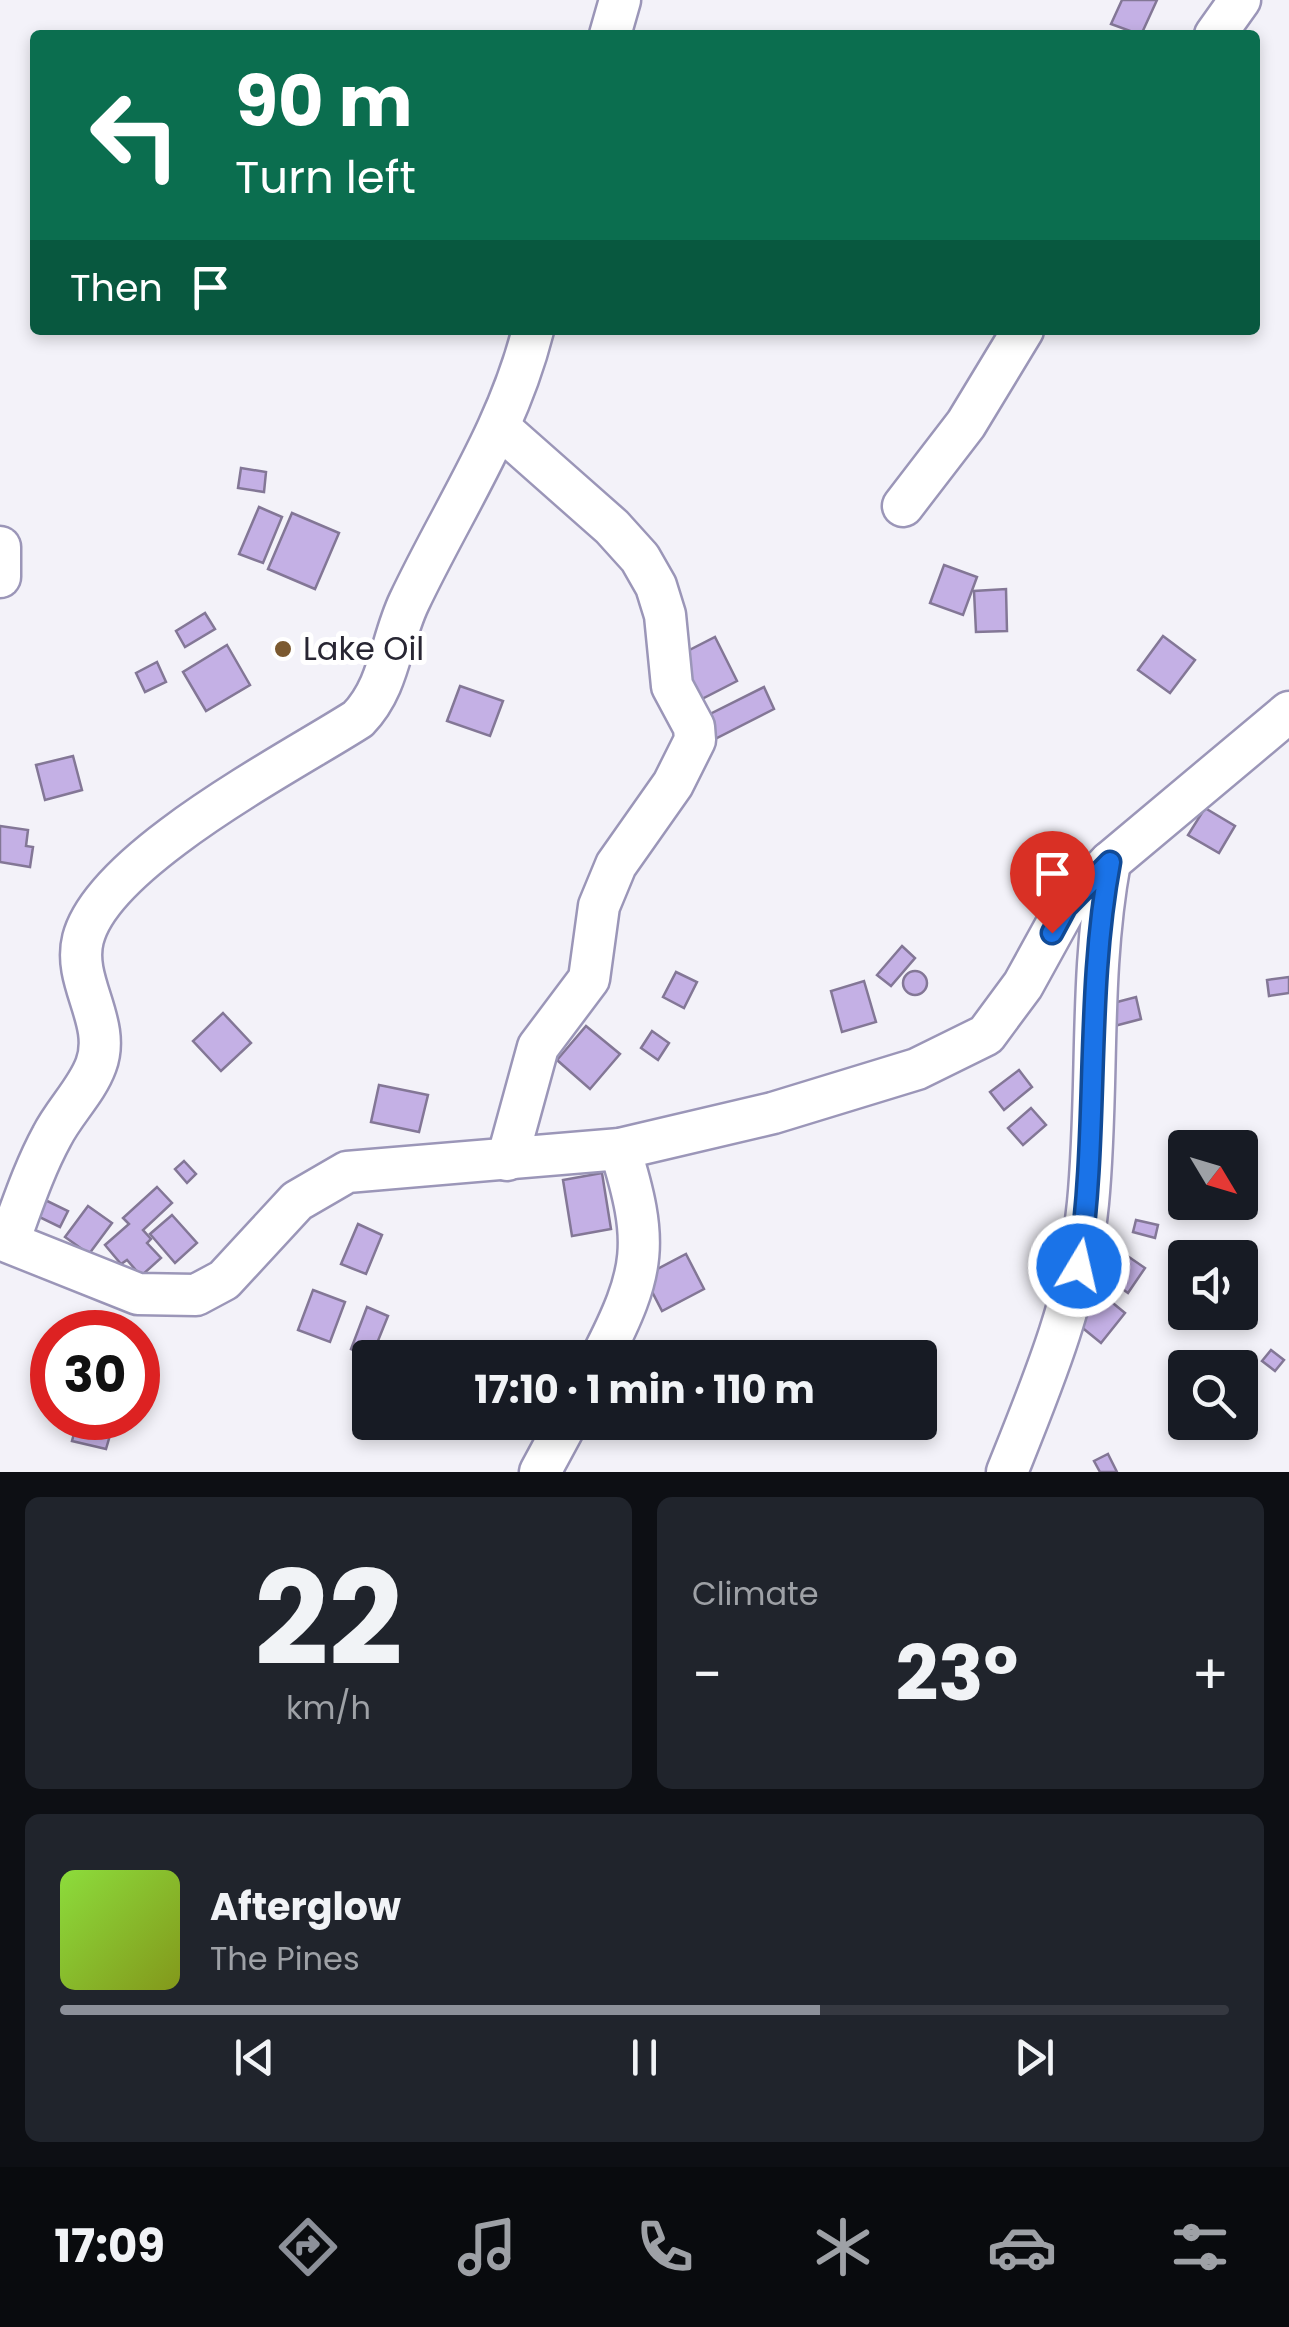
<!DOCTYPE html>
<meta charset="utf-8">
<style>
:root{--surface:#171b24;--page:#20242c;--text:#f1f3f6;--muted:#9ea1a6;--line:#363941;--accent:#8c9099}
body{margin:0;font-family:Poppins,sans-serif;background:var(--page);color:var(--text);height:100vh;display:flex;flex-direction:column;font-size:38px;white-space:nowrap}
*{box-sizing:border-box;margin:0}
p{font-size:32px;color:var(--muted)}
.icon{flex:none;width:55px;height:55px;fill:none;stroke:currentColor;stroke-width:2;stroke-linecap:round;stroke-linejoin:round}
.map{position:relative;height:1472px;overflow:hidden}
.details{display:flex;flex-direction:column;gap:25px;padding:25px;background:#0d0f14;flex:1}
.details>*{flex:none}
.top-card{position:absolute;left:30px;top:30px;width:1230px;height:305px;border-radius:10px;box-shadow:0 5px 15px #0003;background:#0b6e4f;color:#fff;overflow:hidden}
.needle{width:65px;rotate:128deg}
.controls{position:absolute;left:1168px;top:1130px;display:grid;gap:20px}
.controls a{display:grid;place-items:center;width:90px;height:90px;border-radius:10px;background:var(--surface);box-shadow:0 5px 15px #0003;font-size:50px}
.speed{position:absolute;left:30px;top:1310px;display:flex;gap:20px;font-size:50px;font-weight:700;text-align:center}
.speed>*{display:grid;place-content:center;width:130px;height:130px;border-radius:50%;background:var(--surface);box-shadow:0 5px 15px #0003;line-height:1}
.speed .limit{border:15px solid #d22;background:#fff;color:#111}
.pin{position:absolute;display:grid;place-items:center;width:85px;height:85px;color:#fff;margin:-102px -42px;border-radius:50% 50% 50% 0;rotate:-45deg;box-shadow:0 0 10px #0007}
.pin .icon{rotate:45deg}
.me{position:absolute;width:110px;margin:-55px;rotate:9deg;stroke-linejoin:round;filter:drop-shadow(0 0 8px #0008)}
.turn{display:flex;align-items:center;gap:35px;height:210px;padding:0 40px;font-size:45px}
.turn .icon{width:130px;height:130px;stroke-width:2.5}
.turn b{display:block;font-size:70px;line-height:85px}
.then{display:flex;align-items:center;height:95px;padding:0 40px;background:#0003;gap:20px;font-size:38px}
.big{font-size:75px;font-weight:700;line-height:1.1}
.details .card{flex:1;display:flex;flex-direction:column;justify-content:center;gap:15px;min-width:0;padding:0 35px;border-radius:15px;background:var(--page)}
.details .dial{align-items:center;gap:0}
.dial b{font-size:130px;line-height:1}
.song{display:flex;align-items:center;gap:30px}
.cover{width:120px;height:120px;border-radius:15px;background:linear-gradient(135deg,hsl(90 70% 55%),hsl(70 70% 35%))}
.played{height:10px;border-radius:5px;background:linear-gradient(90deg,var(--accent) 65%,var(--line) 65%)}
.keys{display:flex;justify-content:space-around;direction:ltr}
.heat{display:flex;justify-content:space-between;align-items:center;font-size:55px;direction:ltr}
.details .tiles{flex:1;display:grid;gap:25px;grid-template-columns:1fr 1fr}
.card:last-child{grid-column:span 2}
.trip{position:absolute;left:352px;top:1340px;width:585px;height:100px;border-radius:10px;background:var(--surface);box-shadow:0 5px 15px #0003;font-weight:700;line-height:100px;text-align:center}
.tabs{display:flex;height:160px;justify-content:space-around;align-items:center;background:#090b0e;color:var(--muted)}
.tabs .icon{width:70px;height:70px}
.tabs .on{color:var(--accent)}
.tabs b{font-size:45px;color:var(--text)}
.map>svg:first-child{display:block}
.building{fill:#c4b0e5;stroke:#837796;stroke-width:2.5}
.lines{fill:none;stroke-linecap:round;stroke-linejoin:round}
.minor-casing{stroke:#9b96b8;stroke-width:45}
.minor{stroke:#fff;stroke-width:40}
.route-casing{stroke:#114b97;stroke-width:25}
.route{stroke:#1a73e8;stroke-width:18}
.poi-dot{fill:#7b5930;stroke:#fff;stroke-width:4}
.labels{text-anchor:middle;stroke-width:10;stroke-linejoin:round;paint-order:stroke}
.poi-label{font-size:32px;fill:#282633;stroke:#fff;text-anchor:start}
</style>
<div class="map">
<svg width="1289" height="1472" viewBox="0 0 1289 1472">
<rect width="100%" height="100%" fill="#f3f2f9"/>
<g class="building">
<polygon points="1122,0 1157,0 1141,35 1111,24"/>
<polygon points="241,468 266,472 264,492 238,488"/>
<polygon points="259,507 282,517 263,563 239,554"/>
<polygon points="292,513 339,533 315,589 268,569"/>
<polygon points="944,565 977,577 963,615 930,603"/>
<polygon points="1006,589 1007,631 976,632 974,591"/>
<polygon points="205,613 215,629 185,647 176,631"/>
<polygon points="1163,636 1195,660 1170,693 1138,670"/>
<polygon points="715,637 737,681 692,704 670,660"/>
<polygon points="227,645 250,685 206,711 183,672"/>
<polygon points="157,662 166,682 145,692 136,673"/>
<polygon points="460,686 503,701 490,736 447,721"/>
<polygon points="764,687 774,709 709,742 698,720"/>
<polygon points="73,756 82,790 45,800 36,765"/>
<polygon points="1205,808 1235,826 1219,853 1188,835"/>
<polygon points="0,826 28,830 26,846 33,847 30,867 0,862"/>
<polygon points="902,946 915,958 891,986 877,975"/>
<circle cx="915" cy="983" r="12"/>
<polygon points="676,972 697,982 684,1008 663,997"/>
<polygon points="1289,977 1289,993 1269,996 1267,980"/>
<polygon points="864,981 876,1022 842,1032 831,991"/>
<polygon points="1136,997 1141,1019 1107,1028 1102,1006"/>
<polygon points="223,1013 251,1043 221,1071 193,1041"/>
<polygon points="586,1026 620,1054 590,1089 557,1060"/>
<polygon points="652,1031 669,1043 658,1060 641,1048"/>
<polygon points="1019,1070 1032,1087 1004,1110 990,1092"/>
<polygon points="379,1085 428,1095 419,1132 371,1122"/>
<polygon points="1031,1108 1046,1125 1023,1145 1008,1128"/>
<polygon points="1236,1132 1250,1176 1240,1179 1240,1148 1217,1148 1214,1139"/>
<polygon points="184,1161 196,1174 187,1183 175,1169"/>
<polygon points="602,1173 611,1229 572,1236 563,1180"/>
<polygon points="157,1187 172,1203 143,1230 151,1239 147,1243 161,1258 141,1276 127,1260 121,1264 105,1245 129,1224 123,1218"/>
<polygon points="41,1198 68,1211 60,1227 33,1214"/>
<polygon points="88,1206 112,1223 89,1254 65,1237"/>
<polygon points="172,1215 197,1243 175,1263 150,1234"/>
<polygon points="1136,1220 1158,1225 1155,1238 1133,1232"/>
<polygon points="358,1224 382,1235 366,1274 341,1264"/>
<polygon points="1110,1244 1145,1268 1128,1293 1093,1268"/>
<polygon points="686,1254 704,1289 662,1311 644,1276"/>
<polygon points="1092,1286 1125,1313 1101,1343 1068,1316"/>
<polygon points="313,1290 345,1302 330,1342 298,1330"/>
<polygon points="367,1307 388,1316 371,1358 351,1349"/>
<polygon points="1271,1350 1284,1360 1275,1371 1262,1361"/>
<polygon points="78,1418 115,1418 106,1449 72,1441"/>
<polygon points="857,1422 878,1422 871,1432"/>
<polygon points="1108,1454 1117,1472 1100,1472 1094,1461"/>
</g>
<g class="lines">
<g class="minor-casing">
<g id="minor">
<polyline points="610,35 620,0"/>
<polyline points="1215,35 1240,0"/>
<polyline points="500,428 612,527 640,558 656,586 665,615 672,686 694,727 695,740 673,784 616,865 599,906 589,979 538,1047 507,1160"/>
<polyline points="903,506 966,424 1023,330"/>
<polyline points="0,547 0,577"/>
<polyline points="0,1239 138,1294 196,1295 224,1280 297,1201 347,1172 620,1149 773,1113 917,1069 986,1035 1023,985 1066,907 1110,862 1289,712"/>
<path d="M9,1241C22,1206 34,1169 52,1136C64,1112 87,1090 96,1065C112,1022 72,982 83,939C103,859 291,762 358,719C390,686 390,642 409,602C453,509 507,432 533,330"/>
<path d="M601,1358C646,1271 649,1242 620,1149"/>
<polyline points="540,1472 567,1422"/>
<path d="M1007,1472C1042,1385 1079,1297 1088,1203C1099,1089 1089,975 1110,862"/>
</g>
</g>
<use href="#minor" class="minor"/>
</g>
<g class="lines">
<g class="route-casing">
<path id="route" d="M1052,933L1066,907L1110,862C1085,995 1099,1131 1079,1266"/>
</g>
<use href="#route" class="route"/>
</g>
<circle class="poi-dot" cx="283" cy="649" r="10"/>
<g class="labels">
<g class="poi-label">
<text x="303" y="660">Lake Oil</text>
</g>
</g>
</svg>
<div class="controls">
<a><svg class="needle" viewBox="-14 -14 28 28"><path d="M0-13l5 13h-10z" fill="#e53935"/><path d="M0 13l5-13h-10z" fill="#9ea1a6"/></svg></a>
<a><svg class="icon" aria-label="sound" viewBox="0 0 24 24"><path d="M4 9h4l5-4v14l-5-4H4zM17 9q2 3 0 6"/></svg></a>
<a><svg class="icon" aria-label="search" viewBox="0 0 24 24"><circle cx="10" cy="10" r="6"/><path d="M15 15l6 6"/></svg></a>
</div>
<div class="speed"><div class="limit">30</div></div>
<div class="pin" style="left:1052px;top:933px;background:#d93025"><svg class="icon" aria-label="arrive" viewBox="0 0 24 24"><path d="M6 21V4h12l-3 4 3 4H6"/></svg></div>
<svg class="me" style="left:1079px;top:1266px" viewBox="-20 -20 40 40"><circle r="17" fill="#1a73e8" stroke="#fff" stroke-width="3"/><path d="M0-11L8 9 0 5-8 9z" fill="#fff"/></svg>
<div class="trip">17:10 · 1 min · 110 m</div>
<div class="top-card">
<div class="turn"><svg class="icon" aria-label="left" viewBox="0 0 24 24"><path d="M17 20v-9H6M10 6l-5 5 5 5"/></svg><div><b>90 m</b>Turn left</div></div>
<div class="then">Then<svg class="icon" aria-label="arrive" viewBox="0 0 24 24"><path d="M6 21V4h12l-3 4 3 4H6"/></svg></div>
</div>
</div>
<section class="details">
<div class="tiles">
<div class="card dial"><b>22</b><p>km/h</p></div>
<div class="card"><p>Climate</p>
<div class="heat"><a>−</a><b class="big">23°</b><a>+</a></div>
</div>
<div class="card">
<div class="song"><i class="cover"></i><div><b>Afterglow</b><p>The Pines</p></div></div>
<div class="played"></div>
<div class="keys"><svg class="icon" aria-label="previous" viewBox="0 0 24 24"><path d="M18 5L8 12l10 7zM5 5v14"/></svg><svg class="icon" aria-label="pause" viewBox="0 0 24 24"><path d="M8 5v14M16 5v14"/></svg><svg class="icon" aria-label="next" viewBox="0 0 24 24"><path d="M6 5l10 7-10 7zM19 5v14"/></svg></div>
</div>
</div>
</section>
<nav class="tabs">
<b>17:09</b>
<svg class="icon on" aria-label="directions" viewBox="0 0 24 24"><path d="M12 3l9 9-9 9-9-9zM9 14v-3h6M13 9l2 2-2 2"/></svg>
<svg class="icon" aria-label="music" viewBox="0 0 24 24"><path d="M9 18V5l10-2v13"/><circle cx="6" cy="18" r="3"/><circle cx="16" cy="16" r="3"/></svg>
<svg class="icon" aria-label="phone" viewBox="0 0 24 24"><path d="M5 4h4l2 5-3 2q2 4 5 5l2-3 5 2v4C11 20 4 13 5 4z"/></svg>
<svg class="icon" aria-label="climate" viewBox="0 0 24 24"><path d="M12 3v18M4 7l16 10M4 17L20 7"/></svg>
<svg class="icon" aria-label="car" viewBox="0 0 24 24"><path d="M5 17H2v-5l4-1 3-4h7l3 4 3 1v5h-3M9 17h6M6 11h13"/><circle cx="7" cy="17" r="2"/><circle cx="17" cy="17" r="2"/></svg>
<svg class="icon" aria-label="filters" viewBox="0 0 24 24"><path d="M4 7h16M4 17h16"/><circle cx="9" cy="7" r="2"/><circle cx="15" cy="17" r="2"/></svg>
</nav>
